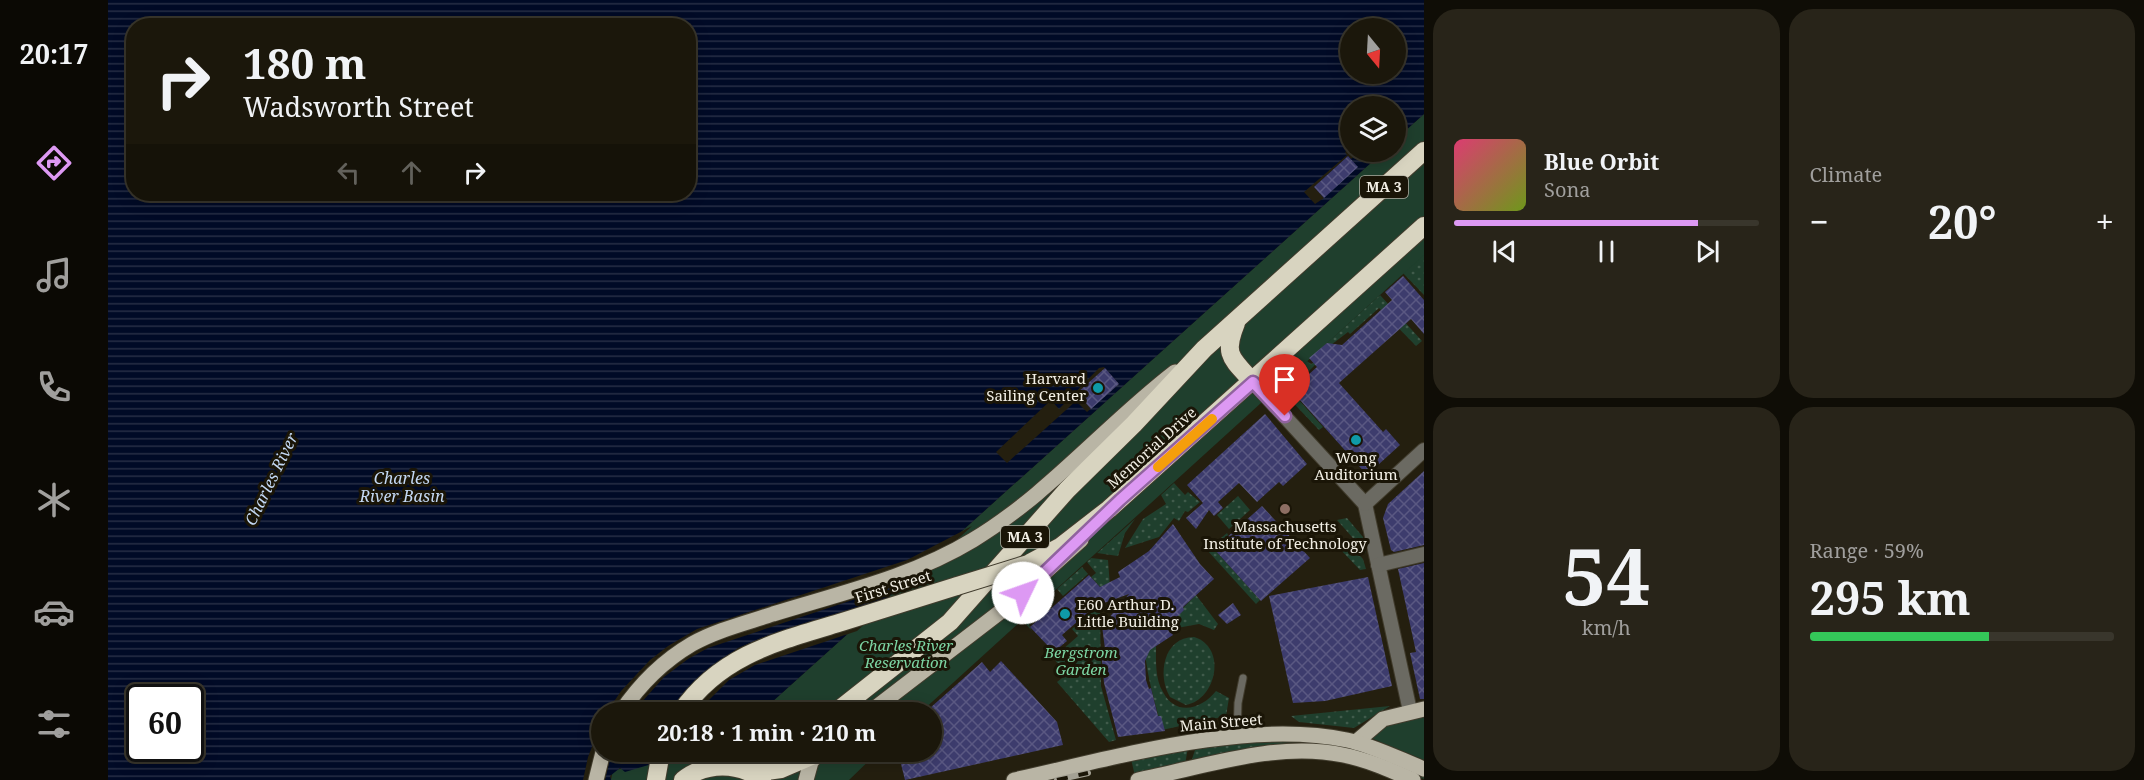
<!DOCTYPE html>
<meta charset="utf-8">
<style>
:root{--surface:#1b170b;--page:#282419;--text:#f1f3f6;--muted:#a09f9d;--line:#39362c;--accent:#dd99f3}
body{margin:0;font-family:"Noto Serif",serif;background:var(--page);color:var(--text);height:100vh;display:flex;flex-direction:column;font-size:22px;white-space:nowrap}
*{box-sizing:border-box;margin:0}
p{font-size:20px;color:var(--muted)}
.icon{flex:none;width:33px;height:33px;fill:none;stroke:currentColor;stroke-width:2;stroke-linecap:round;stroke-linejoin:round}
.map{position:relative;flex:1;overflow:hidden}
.drawer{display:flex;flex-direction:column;gap:9px;padding:9px;background:#0f0d06;width:720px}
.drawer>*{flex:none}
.banner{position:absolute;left:18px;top:18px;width:570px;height:183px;border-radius:24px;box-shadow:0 3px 15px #0003,0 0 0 2px var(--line);background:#1b170b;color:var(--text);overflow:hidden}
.needle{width:39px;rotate:162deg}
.buttons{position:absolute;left:1232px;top:18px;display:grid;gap:12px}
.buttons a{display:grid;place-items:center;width:66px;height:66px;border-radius:50%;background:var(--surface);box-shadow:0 3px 15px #0003,0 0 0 2px var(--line);font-size:30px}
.speed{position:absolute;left:18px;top:684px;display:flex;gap:12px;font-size:30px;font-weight:700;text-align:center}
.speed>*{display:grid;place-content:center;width:78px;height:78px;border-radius:50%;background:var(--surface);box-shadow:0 3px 15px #0003,0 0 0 2px var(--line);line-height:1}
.speed .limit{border:3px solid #111;border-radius:9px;background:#fff;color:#111}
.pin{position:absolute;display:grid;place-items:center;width:51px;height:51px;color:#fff;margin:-62px -26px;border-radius:50% 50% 50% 0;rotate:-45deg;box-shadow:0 0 6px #0007}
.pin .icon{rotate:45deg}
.me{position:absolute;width:66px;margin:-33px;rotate:48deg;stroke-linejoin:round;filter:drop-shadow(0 0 4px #0008)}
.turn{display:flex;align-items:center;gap:21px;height:126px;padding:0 18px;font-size:27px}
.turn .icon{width:78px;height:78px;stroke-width:2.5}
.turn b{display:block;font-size:42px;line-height:51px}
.lanes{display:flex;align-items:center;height:57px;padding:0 18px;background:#0003;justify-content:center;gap:30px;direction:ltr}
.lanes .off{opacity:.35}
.big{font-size:45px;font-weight:700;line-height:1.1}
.drawer .widget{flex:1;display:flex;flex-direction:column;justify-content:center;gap:9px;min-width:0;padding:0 21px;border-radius:24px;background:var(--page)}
.drawer .dial{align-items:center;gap:0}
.dial b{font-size:78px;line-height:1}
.song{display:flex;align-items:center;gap:18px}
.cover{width:72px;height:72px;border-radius:9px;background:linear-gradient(135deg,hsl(340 70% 55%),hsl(80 70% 35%))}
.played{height:6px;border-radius:3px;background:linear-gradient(90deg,var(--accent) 80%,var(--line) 80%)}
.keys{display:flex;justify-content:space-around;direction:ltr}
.heat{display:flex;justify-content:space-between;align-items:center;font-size:33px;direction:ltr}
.charge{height:9px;border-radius:4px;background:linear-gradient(90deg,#34c759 59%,var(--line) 0)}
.drawer .tiles{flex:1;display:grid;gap:9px;grid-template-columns:repeat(2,1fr)}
.trip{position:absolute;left:483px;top:702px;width:351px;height:60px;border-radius:30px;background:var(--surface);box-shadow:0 3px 15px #0003,0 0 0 2px var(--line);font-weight:700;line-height:60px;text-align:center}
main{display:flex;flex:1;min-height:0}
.tabs{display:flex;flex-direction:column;width:108px;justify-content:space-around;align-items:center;background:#0b0904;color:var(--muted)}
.tabs .icon{width:42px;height:42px}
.tabs .on{color:var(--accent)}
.tabs b{font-size:27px;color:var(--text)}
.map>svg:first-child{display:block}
.grass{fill:url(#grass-dots)}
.park{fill:#1f3f2d}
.water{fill:url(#water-rules);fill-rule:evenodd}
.pier{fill:#241f0f}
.building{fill:url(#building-cross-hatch)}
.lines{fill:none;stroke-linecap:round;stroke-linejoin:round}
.lane-casing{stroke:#413c2d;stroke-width:9}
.street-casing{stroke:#413c2d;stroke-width:16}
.primary-casing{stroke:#413c2d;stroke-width:17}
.highway-casing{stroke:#413c2d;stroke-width:20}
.lane{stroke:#6b6a62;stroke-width:7}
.street{stroke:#6b6a62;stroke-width:14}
.primary{stroke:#b9b5a5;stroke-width:15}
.highway{stroke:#d8d4c0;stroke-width:18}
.rail-casing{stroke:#a4a194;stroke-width:6}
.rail{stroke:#1a1507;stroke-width:4;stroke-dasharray:11;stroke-linecap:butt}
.highway-bridge-casing{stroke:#413c2d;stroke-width:20;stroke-linecap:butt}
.highway-bridge{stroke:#d8d4c0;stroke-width:18}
.route-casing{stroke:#90639e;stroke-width:15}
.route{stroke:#dd99f3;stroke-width:10}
.slow{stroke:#f59e0b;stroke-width:10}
.culture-dot{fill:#0f9aa8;stroke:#1a1507;stroke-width:2}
.education-dot{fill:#8d6e63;stroke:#1a1507;stroke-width:2}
.labels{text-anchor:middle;stroke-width:6;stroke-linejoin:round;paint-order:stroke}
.shield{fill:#1a1507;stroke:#b1aea2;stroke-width:1.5}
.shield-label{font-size:14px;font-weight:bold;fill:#f2efe5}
.poi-label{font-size:15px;fill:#f2efe5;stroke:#1a1507}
.street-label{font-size:15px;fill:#f2efe5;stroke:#1a1507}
.park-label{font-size:15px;font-style:italic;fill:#7cd5a3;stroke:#1a1507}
.water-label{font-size:16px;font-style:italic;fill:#c3d8f4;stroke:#1a1507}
</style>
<main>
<nav class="tabs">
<b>20:17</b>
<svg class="icon on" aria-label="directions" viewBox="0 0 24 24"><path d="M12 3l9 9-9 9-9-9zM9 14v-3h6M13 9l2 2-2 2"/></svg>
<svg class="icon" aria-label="music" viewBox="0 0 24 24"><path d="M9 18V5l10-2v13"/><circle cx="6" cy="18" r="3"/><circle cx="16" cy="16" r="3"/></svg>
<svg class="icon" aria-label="phone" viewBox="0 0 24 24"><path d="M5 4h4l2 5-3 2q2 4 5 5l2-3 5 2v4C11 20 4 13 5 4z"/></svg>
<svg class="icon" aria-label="climate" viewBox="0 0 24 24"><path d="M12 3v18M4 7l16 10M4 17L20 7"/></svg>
<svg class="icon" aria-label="car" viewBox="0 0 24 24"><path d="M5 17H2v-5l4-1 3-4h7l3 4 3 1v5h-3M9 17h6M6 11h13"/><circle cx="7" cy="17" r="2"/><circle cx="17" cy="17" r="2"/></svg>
<svg class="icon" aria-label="filters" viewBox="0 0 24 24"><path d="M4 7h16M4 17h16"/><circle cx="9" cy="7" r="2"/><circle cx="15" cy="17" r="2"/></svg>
</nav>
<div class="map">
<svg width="1316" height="780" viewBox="0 0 1316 780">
<defs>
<pattern id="grass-dots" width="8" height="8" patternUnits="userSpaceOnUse" patternTransform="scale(1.5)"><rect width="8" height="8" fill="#1f3f2d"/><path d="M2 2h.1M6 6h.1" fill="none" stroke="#405b4b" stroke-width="1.8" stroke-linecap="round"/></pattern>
<pattern id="water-rules" width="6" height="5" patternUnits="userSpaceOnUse" patternTransform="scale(1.5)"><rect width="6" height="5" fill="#000a26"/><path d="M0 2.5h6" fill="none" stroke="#262e45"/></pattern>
<pattern id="building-cross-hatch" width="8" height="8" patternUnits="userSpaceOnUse" patternTransform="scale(1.5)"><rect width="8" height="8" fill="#3d3c6d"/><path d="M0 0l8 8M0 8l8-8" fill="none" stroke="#5a5882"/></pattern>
</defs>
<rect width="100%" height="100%" fill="#241f0f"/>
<g class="grass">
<polygon points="1316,253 1316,295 1294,272"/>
<polygon points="1272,295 1314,341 1308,346 1271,308 1242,334 1240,332 1223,345 1219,343"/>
<polygon points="1212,360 1182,390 1215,427 1211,430 1174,391 1173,387 1199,361 1203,364"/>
<polygon points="1066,483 1077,495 1080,492 1092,502 1080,512 1077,511 1071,521 1066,518 1051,537 1017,548 1035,519 1058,504 1053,495"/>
<polygon points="1130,496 1142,510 1121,529 1109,515"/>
<polygon points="1239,518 1255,537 1258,553 1229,520"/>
<polygon points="1027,519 1017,533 1010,556 989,553"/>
<polygon points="1119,533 1120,535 1105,548 1152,600 1148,604 1099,550"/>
<polygon points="1238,541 1255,559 1258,569 1252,570 1231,548"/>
<polygon points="983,558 1000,560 1002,587 997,592 983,577 988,573 979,562"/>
<polygon points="974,567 980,574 955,596 949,589"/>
<polygon points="1088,595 1110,624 1106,630 1091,624 1069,628 1065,623 1070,620 1067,616"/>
<polygon points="941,597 946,602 921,625 924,631 915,621"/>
<polygon points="992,605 993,686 1008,740 1001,742 949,682 959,674 945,658 970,636 964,629"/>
<path d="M1086,637C1119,647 1109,699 1078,705L1062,697C1049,676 1055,637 1086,637Z"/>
<path d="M1048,646C1048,661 1047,679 1055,692C1068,717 1094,709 1108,691L1121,698L1118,716L1054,730C1047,700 1039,679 1037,650Z"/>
<polygon points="1282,706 1246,728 1191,722 1183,716"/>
<polygon points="1154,741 1233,745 1253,750 1316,775 1316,779 1256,754 1083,762 1088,747"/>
<polygon points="1080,747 1077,765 1027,776 1023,759"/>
</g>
<g class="park">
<polygon points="1316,114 1316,255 813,712 653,712 1275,152 1287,152 1287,140"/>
<polygon points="1316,714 1316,760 1263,738 1270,728"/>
<polygon points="584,752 770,752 741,780 503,780 505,770 552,763"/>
</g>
<path class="water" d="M0,0H1316V114L1287,140V106H1242V152H1275L653,712H494V752H584L517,772L512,768L502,776L503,780H0ZM26,26H580V194H26ZM1242,28H1287V74H1242ZM32,698H82V748H32Z"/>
<g class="pier">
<polygon points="1242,147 1242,152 1252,152 1243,159 1240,156 1206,187 1216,198 1207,204 1196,192 1239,155 1237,152"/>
<polygon points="996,367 1011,384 979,412 968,401 899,463 888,452 943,400 951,409 991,368"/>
<polygon points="864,526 805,580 600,648 580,659 556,677 525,712 499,712 513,691 542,660 560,646 589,629 799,560"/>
<polygon points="787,596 749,631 647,665 621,680 589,712 563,712 588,680 630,648 661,635"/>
<polygon points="493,724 494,752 506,752 502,759 497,780 475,780 480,757"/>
</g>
<g class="building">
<polygon points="1240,156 1250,167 1216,198 1206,187"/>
<polygon points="1295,276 1316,300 1316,334 1303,319 1231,383 1275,432 1278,429 1292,445 1259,475 1183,390 1209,367 1201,358 1219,343 1234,345 1284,300 1277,292"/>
<polygon points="997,368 1011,384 983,409 969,393"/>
<polygon points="1157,414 1199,464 1175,486 1171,482 1149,502 1131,483 1110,502 1115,508 1106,516 1101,510 1088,529 1078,518 1095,503 1079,485"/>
<polygon points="1316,471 1316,545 1286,552 1283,550 1275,518 1280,504"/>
<polygon points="1154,506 1202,558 1153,601 1106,549"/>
<polygon points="1065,524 1092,564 1106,579 1075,607 1076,610 1068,618 1058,625 1065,635 1042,650 1037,661 1038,680 1041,689 1043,688 1050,716 1053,716 1057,731 1010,737 996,683 993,649 997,649 994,626 1021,594 996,603 993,601 954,635 959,641 947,651 943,646 941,647 922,627 981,575 992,587 1012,577 1010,572 1041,551"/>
<polygon points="1316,563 1316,699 1312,699 1302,653 1308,652 1290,569"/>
<polygon points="1260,577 1284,686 1217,701 1185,703 1161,596"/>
<polygon points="1125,603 1133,615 1119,624 1110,615"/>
<polygon points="893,661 949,722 955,745 797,780 790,752 824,752 824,718 828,714 822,708 874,662 882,672"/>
</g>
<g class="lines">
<g class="lane-casing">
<polyline id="lane" points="1129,737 1130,703 1135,678"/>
</g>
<g class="street-casing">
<g id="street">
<polyline points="1145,382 1257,504 1302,711"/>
<polyline points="1257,504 1316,450"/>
<polyline points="1270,565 1316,554"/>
</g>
</g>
<g class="primary-casing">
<g id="primary">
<path d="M513,712C532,684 555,661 584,644C609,630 638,623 665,614C733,593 804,577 865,540C940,495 998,425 1067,372"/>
<polyline points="762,712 896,609 973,540"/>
<polyline points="1248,742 1275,719 1316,709"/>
<polyline points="488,780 495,752"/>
<polyline points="698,780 703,762 711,752"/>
<path d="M906,780C1006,758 1138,719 1239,740C1266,746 1291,759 1316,769"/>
<path d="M1030,780C1096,767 1168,741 1235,755C1260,760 1282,770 1305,780"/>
</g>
</g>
<g class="highway-casing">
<g id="highway">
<path d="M1128,323C1115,355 1123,358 1145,382"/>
<polyline points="920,564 952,547 1001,509 1316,226"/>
<path d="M573,712C612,655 671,641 734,622C772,610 810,598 849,586"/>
<polyline points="728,712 842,622 959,490 1026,424 1096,349 1316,151"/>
<polyline points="645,773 673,769 708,754"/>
<polyline points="548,780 553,752"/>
<path d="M575,780C598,762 631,762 654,780"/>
</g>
</g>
<use href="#lane" class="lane"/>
<use href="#street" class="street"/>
<use href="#primary" class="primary"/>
<use href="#highway" class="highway"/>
<g class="rail-casing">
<polyline id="rail" points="949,780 980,773"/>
</g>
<use href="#rail" class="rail"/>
<g class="highway-bridge-casing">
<polyline id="highway-bridge" points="849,586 920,564"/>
</g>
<use href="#highway-bridge" class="highway-bridge"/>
</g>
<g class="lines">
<g class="route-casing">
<polyline id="route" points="915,593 1012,500 1145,382 1177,416"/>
</g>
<use href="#route" class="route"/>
<polyline class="slow" points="1050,467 1104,419"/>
</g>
<g class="culture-dot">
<circle cx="990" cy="388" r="6"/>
<circle cx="1248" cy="440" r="6"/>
<circle cx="957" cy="614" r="6"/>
</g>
<circle class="education-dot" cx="1177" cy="509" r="6"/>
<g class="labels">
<g class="shield">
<rect x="1252" y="176" width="48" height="22" rx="4.5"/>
<rect x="893" y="526" width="48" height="22" rx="4.5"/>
</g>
<g class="shield-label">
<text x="1276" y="192">MA 3</text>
<text x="917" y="542">MA 3</text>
</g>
<g class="poi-label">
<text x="978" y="384" text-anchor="end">Harvard<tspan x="978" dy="17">Sailing Center</tspan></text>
<text x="1248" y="463">Wong<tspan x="1248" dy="17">Auditorium</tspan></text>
<text x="1177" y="532">Massachusetts<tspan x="1177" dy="17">Institute of Technology</tspan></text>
<text x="969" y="610" text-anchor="start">E60 Arthur D.<tspan x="969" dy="17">Little Building</tspan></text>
</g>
<g class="street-label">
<text transform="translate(1044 448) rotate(-42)" y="5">Memorial Drive</text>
<text transform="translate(785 587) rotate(-17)" y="5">First Street</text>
<text transform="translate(1113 723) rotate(-5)" y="5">Main Street</text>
</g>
<g class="park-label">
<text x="798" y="651">Charles River<tspan x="798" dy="17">Reservation</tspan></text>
<text x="973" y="658">Bergstrom<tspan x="973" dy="17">Garden</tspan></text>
</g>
<g class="water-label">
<text x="294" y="484">Charles<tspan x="294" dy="18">River Basin</tspan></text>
<text transform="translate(163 479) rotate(-64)" y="6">Charles River</text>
</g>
</g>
</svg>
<div class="buttons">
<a><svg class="needle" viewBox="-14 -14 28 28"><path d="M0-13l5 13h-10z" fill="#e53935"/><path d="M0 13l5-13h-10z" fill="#a09f9d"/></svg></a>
<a><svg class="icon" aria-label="layers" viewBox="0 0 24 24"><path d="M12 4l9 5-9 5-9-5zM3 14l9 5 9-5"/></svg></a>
</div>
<div class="speed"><div class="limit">60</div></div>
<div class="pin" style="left:1177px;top:416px;background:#d93025"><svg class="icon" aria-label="arrive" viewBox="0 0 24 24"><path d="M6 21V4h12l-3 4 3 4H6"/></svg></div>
<svg class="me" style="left:915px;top:593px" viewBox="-20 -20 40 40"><circle r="19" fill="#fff"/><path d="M0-13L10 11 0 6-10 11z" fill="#dd99f3"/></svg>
<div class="trip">20:18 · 1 min · 210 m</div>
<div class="banner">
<div class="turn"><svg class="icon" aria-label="right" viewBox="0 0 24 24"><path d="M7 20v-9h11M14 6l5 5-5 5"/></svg><div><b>180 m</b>Wadsworth Street</div></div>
<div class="lanes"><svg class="icon off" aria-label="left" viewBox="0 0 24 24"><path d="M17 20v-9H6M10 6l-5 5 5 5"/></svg><svg class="icon off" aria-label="ahead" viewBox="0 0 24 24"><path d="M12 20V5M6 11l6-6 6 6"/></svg><svg class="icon" aria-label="right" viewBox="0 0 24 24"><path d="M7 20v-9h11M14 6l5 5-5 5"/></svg></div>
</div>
</div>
<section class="drawer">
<div class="tiles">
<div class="widget">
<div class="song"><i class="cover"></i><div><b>Blue Orbit</b><p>Sona</p></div></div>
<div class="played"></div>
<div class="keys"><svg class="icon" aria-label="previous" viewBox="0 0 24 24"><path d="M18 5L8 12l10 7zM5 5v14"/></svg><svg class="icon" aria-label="pause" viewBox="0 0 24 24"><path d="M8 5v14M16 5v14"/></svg><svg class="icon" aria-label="next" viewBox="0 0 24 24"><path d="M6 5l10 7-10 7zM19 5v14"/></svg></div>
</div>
<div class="widget"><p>Climate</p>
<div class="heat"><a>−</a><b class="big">20°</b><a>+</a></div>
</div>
<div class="widget dial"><b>54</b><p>km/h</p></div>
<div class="widget"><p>Range · 59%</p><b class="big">295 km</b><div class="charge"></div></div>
</div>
</section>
</main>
